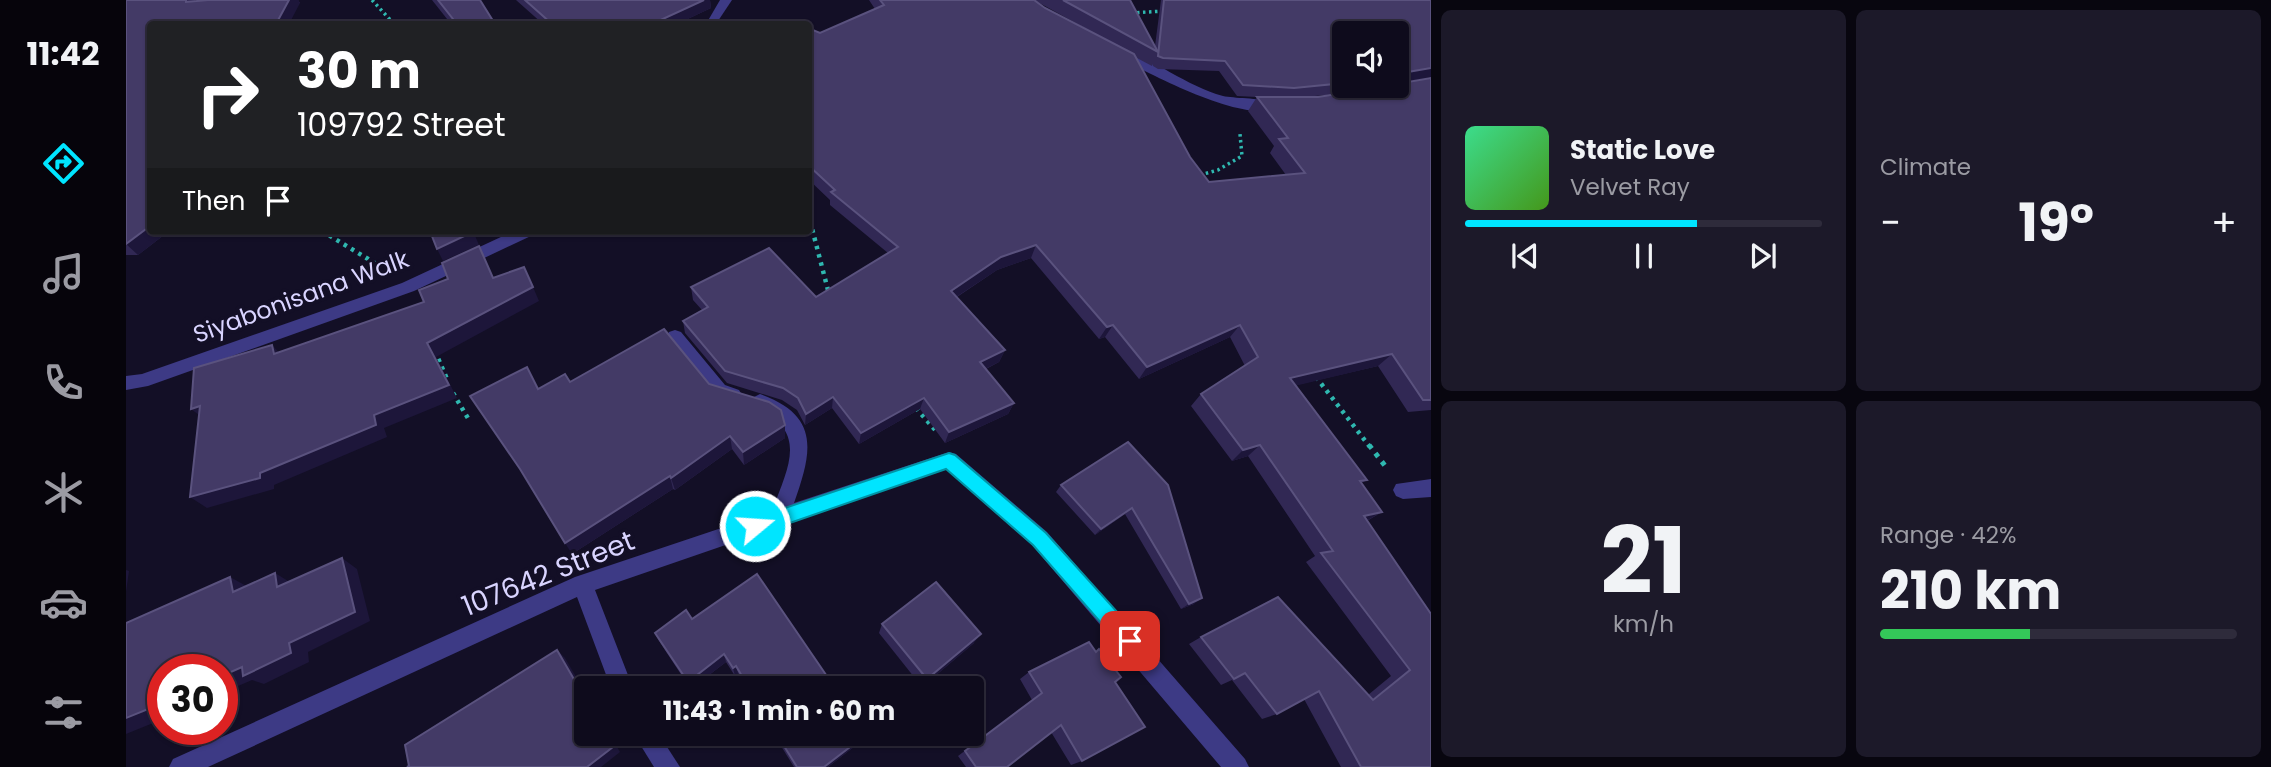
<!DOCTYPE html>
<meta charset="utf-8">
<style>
:root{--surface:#0e0b1c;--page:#1c1929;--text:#f1f3f6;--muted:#9b9ba3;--line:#2e2b3b;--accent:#00e5ff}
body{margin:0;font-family:Poppins,sans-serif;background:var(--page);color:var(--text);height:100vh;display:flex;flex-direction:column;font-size:26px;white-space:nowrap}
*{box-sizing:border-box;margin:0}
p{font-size:23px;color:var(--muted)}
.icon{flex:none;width:38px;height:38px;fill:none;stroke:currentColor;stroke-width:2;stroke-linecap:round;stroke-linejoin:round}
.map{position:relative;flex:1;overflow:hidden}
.details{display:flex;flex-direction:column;gap:10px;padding:10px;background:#08060f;width:840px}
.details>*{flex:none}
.hud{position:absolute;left:21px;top:21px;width:665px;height:214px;border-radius:7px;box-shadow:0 2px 5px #0004,0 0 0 2px var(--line);background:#202124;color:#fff;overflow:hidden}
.controls{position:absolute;left:1206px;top:21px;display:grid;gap:14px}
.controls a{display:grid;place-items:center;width:77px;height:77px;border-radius:7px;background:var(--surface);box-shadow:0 2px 5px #0004,0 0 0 2px var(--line);font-size:35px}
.speed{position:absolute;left:21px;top:654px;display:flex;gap:14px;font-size:35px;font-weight:700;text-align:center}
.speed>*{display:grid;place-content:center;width:91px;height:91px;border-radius:50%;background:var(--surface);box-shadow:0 2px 5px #0004,0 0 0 2px var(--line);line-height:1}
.speed .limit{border:10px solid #d22;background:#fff;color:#111}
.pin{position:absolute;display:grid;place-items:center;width:60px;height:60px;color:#fff;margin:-30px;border-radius:14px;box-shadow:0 4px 10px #0006}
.me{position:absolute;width:77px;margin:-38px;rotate:72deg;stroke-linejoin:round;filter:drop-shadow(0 0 5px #0008)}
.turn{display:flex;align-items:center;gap:24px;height:147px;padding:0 35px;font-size:32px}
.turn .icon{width:91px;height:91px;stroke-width:2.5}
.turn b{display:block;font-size:49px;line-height:60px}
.then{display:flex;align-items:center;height:66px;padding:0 35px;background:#0003;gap:14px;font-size:26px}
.big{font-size:52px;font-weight:700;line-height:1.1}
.details .tile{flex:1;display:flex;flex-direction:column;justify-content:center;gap:10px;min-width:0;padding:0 24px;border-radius:10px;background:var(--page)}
.details .dial{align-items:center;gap:0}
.dial b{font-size:91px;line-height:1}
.song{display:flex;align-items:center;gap:21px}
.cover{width:84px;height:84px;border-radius:10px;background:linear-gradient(135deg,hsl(150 70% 55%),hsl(100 70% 35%))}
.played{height:7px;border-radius:4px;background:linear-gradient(90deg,var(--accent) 65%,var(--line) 65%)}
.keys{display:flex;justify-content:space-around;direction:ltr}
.heat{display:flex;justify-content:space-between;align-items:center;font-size:38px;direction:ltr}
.charge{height:10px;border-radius:5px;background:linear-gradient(90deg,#34c759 42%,var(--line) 0)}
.details .tiles{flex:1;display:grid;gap:10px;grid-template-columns:repeat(2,1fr)}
.trip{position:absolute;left:448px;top:676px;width:410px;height:70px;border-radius:7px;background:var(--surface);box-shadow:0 2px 5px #0004,0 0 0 2px var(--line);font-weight:700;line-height:70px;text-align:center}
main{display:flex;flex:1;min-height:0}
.menu{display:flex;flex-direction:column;width:126px;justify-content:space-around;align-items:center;background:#06040b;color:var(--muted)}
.menu .icon{width:49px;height:49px}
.menu .selected{color:var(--accent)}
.menu b{font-size:32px;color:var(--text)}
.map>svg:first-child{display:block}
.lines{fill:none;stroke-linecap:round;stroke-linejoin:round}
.path-far2{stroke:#2fb8b0;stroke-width:3.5;stroke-dasharray:2.5 3.5;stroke-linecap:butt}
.path-far1{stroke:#2fb8b0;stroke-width:4.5;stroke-dasharray:3.5 5;stroke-linecap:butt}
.path{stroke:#2fb8b0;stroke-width:5;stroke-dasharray:4.5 6;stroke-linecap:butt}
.minor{fill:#3d3a85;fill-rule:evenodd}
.wall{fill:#312854;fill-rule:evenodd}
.shaded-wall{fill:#1d163a}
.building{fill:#433a66;stroke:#5a527e;stroke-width:2}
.route{fill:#00e5ff;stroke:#0095a6;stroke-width:2}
.labels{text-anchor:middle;stroke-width:7;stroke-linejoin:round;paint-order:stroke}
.street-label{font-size:24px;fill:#d9d4ff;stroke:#130f26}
.near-street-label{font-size:28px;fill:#d9d4ff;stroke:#130f26}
</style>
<main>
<nav class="menu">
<b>11:42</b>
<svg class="icon selected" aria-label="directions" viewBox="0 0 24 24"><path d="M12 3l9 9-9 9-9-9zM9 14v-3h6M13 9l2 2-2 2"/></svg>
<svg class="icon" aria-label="music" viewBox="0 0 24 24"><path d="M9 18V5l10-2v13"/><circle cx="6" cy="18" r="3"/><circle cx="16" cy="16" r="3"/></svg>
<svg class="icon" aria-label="phone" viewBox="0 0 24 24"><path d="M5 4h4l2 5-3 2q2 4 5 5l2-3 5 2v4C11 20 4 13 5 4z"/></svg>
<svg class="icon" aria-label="climate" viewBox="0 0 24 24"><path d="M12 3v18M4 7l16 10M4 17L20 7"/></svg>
<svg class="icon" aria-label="car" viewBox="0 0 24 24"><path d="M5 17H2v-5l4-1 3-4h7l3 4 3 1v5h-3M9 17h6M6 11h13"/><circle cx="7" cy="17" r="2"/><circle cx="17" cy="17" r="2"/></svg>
<svg class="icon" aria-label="filters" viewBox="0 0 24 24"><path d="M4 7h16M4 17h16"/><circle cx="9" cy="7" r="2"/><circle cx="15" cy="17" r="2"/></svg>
</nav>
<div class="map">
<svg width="1305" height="767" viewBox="0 0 1305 767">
<rect width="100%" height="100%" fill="#130f26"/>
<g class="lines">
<g class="path-far2">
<polyline points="246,0 268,24"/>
<polyline points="1005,13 1038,11"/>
<polyline points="1074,175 1092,170 1116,156 1114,134"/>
</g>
<g class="path-far1">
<polyline points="682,213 703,294"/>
<polyline points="196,231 252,265"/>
<polyline points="309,351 321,379"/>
<polyline points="1190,377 1244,447"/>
<polyline points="327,393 343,420"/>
<polyline points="790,408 810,431"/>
</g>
<polyline class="path" points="1243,445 1260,467"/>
<g class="minor">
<polygon points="594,0 606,0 590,24 580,24"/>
<path d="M992,48C1029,59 1060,86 1097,96C1111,99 1148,98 1155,105C1126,130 1017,70 988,55V49Z"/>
<polygon points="388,231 410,231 407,235 288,291 22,386 0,390 0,376 16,374 276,283"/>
<path d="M549,330L555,332L599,385L613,390L616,395L613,400C586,410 558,360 543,342L541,337L543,332Z"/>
<path d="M634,394C695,416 686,452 668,503L823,452L830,454L921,532L1119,759L1123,767H1095L907,546L820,469L469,590L507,688H485L451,597L82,767H43L47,759L449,577L646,511C663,465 683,431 628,407L625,402L628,397Z"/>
<polygon points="1305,479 1305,497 1277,499 1270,496 1267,490 1270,484"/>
<polygon points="507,733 532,733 554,767 528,767"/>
</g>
</g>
<g class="wall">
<polygon points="0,0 69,0 69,1 82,0 172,0 174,3 24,24 38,235 12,255 0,255"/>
<polygon points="306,0 354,0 369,24 325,24"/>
<polygon points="390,0 584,0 585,8 551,24 417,24"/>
<path d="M743,0H908L919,8L968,33L908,0H1004L1029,46L1035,0H1305V78L1218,33V86H1258L1305,78V410L1282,412L1252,366L1170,385L1241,480L1235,483L1256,512L1241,521L1305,614V767H1215L1178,699L1151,714L1136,719L1106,680L1095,685L1063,644L1075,637L1242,695L1265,676L1180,562L1189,556L1122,456L1106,461L1065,406L1075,394L1119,366L1104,337L1013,379L979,337L973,339L905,258L871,270L831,297L879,350L873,362L860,369L888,403L882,414L819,443L794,409L733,444L706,408L679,425L671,410L656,400L601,383L559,333L557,321L576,310L567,300L565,287L690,297L762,253L704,205V200L682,179V32L694,33L749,9ZM1009,57L1026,66L1027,64V66L1032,69L1093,71L1111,96L1131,97L1122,111L1148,146L1144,153L1160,175L1083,182L1064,157ZM1220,93L1192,97H1179Z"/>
<polygon points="444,382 583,384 659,425 659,438 618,465 606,449 549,490 547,489 446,554 412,389"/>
<polygon points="1002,442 1068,604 1055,609 999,514 969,535 930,492 935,485"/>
<polygon points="566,619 709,688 620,688 612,673 609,676 600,662 566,688 564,688 533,641 529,633"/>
<polygon points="756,624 848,643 796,687 753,633"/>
<polygon points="903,672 989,682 956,761 945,765 925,732 881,767 840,767 832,756 906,700 894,679"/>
<polygon points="647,733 741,733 741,734 738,739 702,767 668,767"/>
</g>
<g class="shaded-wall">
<polygon points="163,0 172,0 174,3 163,24 150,24"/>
<polygon points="578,0 584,0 585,8 551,24 526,24"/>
<polygon points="1305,68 1305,77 1270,84 1270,74"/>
<polygon points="1228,86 1258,86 1223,92"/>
<polygon points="24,226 24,231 41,231 38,235 12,255 0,244"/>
<polygon points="347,231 353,245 317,261 311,249"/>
<polygon points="910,245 905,258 871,270 821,303 825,291 875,257"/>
<polygon points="407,287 413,301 310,357 331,398 258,428 261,437 148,485 148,489 81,508 64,497 134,473 248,415 301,343"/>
<polygon points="987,325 979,337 973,339 981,327"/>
<polygon points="1114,325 1104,337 1013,379 1021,367"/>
<polygon points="146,345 159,359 148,354"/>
<polygon points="879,350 873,362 849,374 854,362"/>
<polygon points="1266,354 1252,366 1152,390 1164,378"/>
<polygon points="707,397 706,408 679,425 680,414"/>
<polygon points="798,398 794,409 733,444 735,433"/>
<polygon points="888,403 882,414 819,443 823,432"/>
<polygon points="74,406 81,421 65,409"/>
<polygon points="659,425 659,438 618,465 617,452"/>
<polygon points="604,436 606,449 549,490 545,478"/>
<polygon points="1134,445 1122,456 1106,461 1117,450"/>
<polygon points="544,476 547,489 446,554 439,543"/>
<polygon points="1006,508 999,514 969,535 975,529"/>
<polygon points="1256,512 1240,521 1238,516"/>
<polygon points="216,558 231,569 244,621 182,652 183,662 138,684 126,680 96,693 96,676 163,643"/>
<polygon points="0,570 3,571 0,592"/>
<polygon points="149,573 167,584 151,587"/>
<polygon points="104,577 124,588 107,592"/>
<polygon points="1076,598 1068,604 1055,609 1063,604"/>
<polygon points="855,634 848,643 796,687 801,679"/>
<polygon points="431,650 439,658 460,694 460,700"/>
<polygon points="598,654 600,662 566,688 564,688 562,682"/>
<polygon points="610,666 612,673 609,676 607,668"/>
<polygon points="37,703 37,719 0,734 0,718"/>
<polygon points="479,733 483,733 494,752 475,767 461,767"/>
<polygon points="741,734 738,739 702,767 698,767"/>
</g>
<g class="building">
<polygon points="0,0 60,0 60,2 82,0 163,0 150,24 24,24 24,226 0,244"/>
<polygon points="312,0 354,0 369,24 331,24"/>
<polygon points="399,0 578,0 526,24 426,24"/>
<polygon points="754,0 908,0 919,8 1008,54 1064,157 1083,182 1179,173 1153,139 1162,138 1131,97 1192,97 1261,86 1270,86 1270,84 1305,78 1305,400 1297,400 1266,354 1164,378 1241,480 1234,481 1256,512 1238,516 1305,614 1305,767 1235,767 1193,691 1151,714 1119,673 1108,679 1075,637 1152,597 1247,700 1284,670 1195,553 1207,551 1134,445 1117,450 1075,394 1132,357 1114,325 1021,367 987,325 981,327 910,245 875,257 825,291 879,350 854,362 888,403 823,432 798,398 735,433 707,397 680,414 672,398 657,388 599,371 557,321 582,307 565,287 643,248 690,297 772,247 705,192 709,190 682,165 682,32 687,30 694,33 758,5"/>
<polygon points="937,0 1004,0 1032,52"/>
<polygon points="1038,0 1305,0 1305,68 1270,74 1270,33 1218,33 1218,83 1168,88 1117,85 1099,61 1037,58 1032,56"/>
<polygon points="304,231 346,231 347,232 311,249"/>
<polygon points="353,246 367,278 398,267 407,287 301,343 323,385 248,415 250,425 134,473 134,478 64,497 74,406 65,409 68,368 146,345 148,354 298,302 293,290 322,279 316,263"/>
<polygon points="538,329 583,384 643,402 655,410 659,425 617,452 604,436 545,478 544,476 439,543 394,469 344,396 401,367 412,389 439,374 444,382"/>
<polygon points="1002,442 1042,485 1076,598 1063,604 1006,508 975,529 935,485"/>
<polygon points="216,558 229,612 163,643 165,653 117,676 116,667 96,676 96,670 37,670 37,703 0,718 0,623 104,577 107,592 149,573 151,587"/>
<polygon points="631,574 709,688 623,688 610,666 607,668 598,654 562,682 529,633 560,610 566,619"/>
<polygon points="810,582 855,634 801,679 756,624"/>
<polygon points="963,642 970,652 973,649 995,677 989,682 1019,727 956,761 935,725 881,767 850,767 839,751 916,693 903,672"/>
<polygon points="431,650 460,700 460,733 479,733 487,747 461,767 281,767 283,766 279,745"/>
<polygon points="650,733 741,733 741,734 698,767 671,767"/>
</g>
<polygon class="route" points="823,453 829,455 920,533 1011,634 1014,641 1011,648 1004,651 997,648 907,545 820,469 629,535 622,532 620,526 622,520 629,518"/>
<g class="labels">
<g class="street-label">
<text transform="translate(175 297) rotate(-20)" y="8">Siyabonisana Walk</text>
</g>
<g class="near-street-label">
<text transform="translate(422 573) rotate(-22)" y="10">107642 Street</text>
</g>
</g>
</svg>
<div class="controls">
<a><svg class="icon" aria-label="sound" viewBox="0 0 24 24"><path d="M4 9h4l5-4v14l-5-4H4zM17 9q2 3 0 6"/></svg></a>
</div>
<div class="speed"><div class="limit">30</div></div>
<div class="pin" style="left:1004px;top:641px;background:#d93025"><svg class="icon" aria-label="arrive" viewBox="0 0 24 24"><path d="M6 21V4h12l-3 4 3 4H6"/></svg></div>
<svg class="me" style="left:629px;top:526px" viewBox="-20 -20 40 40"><circle r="17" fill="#00e5ff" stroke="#fff" stroke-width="3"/><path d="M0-11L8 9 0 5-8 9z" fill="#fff"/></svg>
<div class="trip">11:43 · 1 min · 60 m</div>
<div class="hud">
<div class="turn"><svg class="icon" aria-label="right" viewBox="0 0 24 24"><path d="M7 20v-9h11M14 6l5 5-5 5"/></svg><div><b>30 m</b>109792 Street</div></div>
<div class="then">Then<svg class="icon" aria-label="arrive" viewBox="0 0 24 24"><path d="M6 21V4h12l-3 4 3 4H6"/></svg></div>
</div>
</div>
<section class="details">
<div class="tiles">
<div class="tile">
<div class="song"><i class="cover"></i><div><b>Static Love</b><p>Velvet Ray</p></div></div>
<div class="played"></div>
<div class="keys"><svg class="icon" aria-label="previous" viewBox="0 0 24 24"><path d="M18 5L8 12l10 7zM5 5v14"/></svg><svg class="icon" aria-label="pause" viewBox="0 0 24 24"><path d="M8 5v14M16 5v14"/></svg><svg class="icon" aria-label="next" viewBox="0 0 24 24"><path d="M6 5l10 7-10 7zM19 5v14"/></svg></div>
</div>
<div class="tile"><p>Climate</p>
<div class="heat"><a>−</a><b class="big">19°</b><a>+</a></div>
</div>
<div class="tile dial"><b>21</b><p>km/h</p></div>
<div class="tile"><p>Range · 42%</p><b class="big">210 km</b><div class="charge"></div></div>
</div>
</section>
</main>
